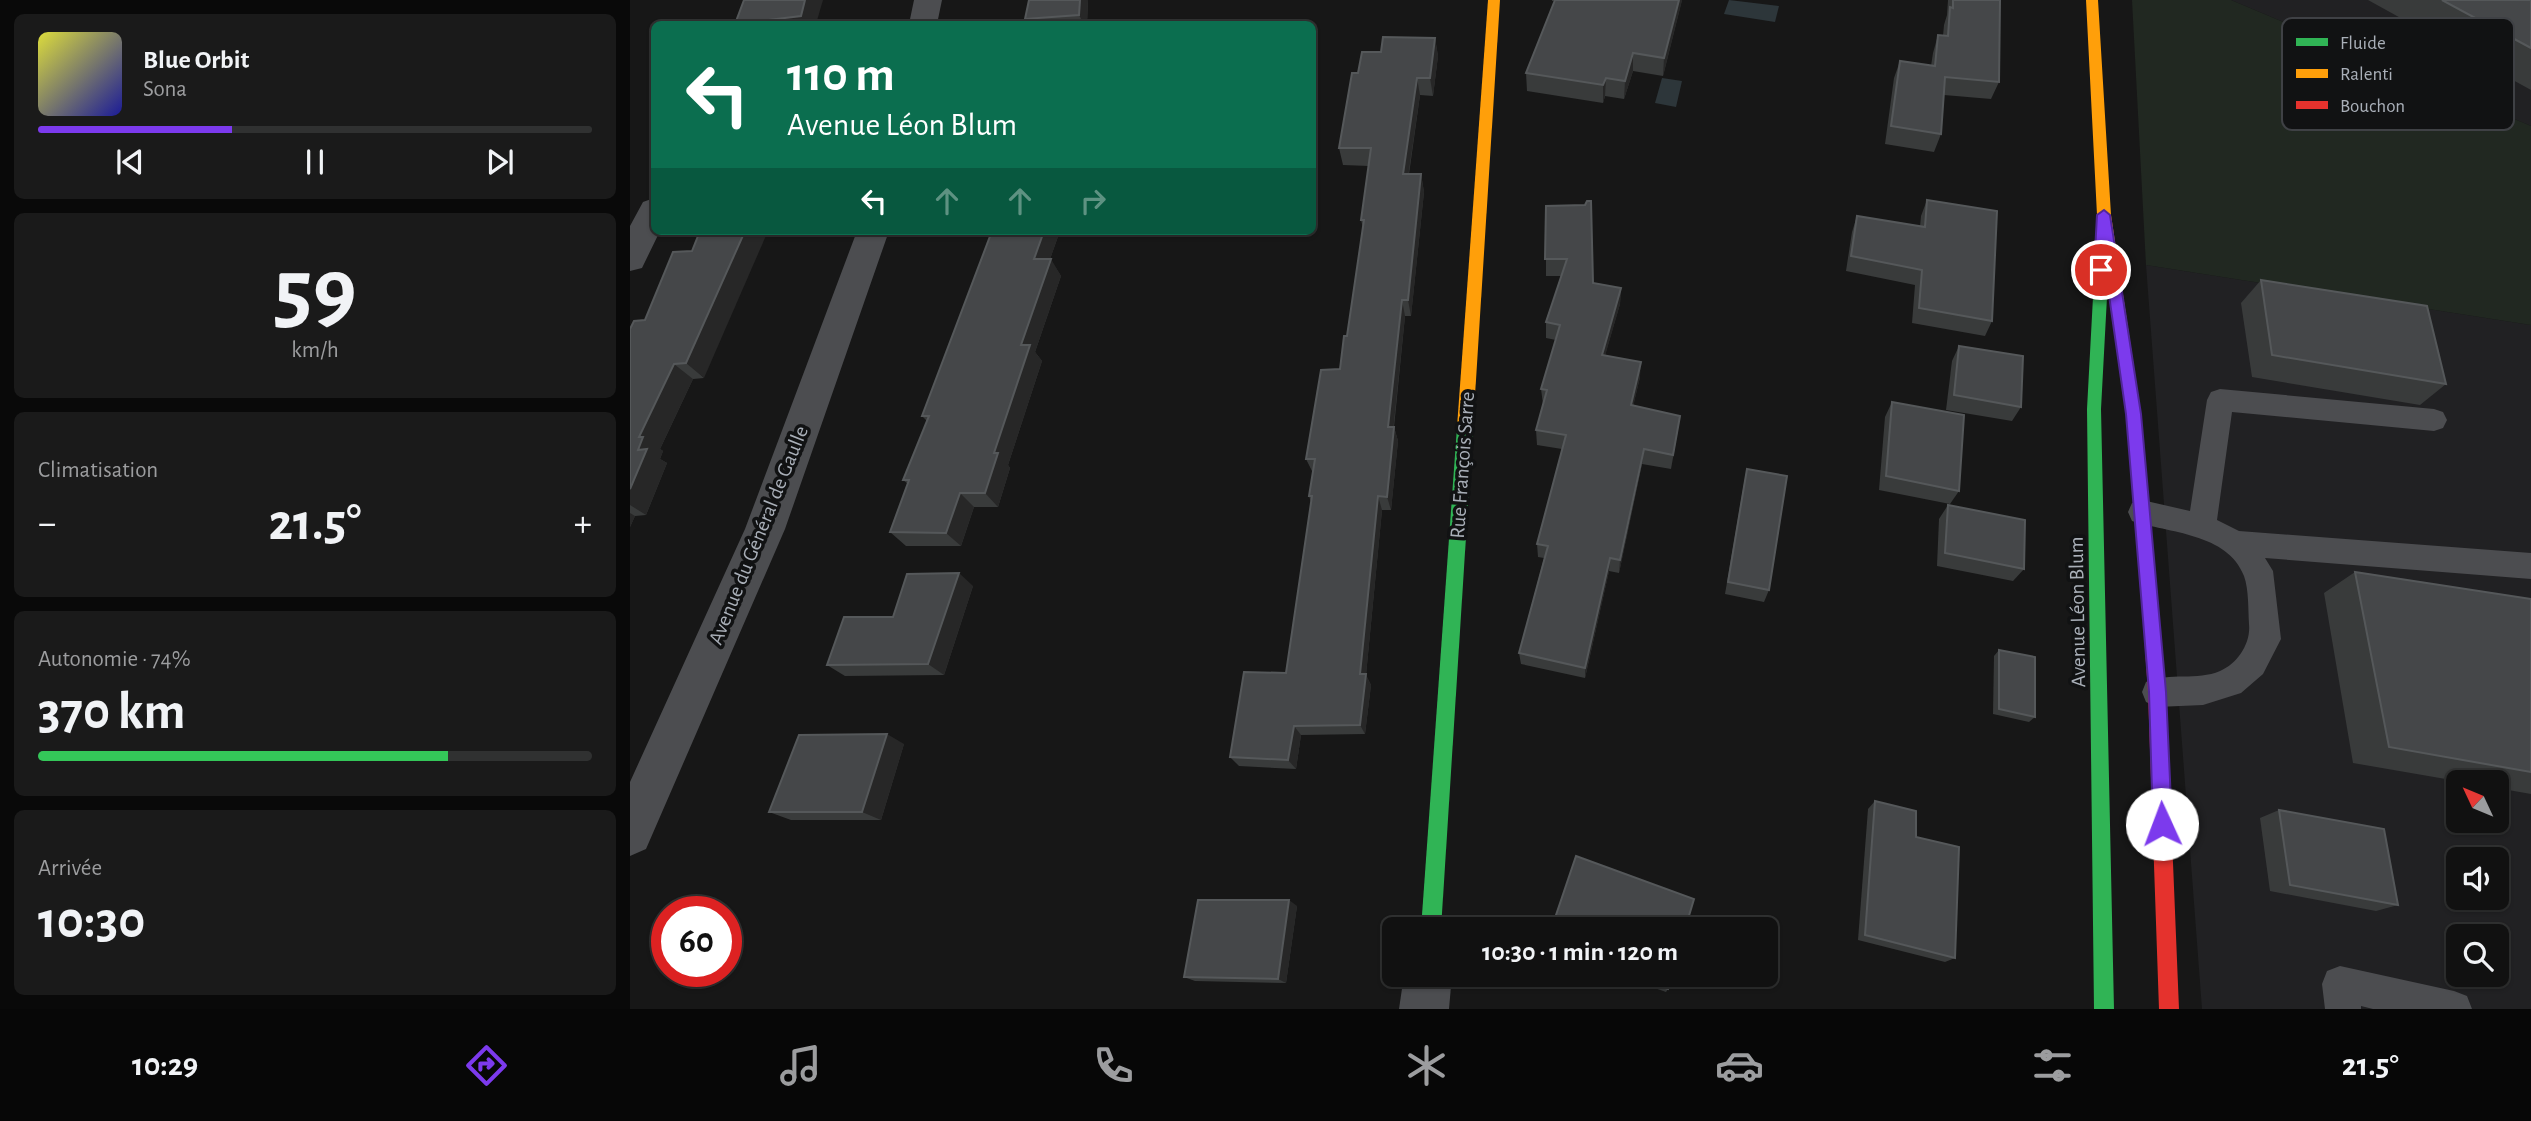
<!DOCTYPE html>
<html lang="fr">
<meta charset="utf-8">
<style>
:root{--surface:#111;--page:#1a1a1a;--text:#f1f3f6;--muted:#9c9d9f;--line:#303131;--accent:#7c3aed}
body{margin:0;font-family:"Alegreya Sans",sans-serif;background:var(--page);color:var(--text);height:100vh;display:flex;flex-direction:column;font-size:26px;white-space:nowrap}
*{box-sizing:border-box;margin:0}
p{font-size:23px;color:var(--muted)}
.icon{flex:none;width:38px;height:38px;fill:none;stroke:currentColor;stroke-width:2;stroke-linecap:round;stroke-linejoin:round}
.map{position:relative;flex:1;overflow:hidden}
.side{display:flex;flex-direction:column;gap:14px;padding:14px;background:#090909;width:630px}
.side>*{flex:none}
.guide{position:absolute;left:21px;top:21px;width:665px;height:214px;border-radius:10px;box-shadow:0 2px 5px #0004,0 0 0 2px var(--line);background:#0b6e4f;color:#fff;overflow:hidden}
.needle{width:46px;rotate:314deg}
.buttons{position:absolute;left:1816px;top:770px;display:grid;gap:14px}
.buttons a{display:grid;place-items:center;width:63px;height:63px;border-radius:10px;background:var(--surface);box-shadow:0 2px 5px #0004,0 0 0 2px var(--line);font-size:35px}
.speed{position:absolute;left:21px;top:896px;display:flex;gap:14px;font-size:35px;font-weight:700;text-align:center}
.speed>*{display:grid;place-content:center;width:91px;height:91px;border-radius:50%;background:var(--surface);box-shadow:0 2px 5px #0004,0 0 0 2px var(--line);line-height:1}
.speed .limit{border:10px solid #d22;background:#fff;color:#111}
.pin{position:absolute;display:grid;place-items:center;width:60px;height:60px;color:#fff;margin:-30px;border:4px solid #fff;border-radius:50%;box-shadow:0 2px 7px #0007}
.me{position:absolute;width:77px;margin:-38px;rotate:358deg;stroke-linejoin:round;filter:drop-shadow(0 0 5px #0008)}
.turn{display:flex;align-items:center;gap:24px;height:147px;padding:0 21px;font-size:32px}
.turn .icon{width:91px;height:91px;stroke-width:2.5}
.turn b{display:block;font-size:49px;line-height:60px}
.lanes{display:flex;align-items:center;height:66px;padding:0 21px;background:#0003;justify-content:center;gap:35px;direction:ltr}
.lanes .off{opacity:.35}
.big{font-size:52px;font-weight:600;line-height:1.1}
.side .tile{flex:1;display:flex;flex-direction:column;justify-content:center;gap:10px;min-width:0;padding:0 24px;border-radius:10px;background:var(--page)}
.side .dial{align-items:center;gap:0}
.dial b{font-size:91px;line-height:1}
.song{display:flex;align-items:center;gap:21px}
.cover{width:84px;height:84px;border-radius:10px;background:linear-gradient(135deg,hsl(60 70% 55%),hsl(240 70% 35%))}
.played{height:7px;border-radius:4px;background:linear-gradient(90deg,var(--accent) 35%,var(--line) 35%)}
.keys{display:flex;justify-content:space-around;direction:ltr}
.heat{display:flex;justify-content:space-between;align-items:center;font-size:38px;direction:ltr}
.charge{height:10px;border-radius:5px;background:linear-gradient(90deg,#34c759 74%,var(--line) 0)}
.trip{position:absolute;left:752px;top:917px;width:396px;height:70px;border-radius:10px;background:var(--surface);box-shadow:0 2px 5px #0004,0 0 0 2px var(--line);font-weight:600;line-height:70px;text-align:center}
.tabs{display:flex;height:112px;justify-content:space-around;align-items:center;background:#070707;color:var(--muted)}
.tabs .icon{width:49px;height:49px}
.tabs .active{color:var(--accent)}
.tabs b{font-size:32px;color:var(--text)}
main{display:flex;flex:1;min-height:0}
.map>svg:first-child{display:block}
.built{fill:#212123;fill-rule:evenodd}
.green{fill:#212821}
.water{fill:#2d363a}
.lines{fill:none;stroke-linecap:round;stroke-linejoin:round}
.lane{fill:#4c4d50;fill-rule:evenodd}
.street{fill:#4c4d50;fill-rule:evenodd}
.fast{fill:#30b455;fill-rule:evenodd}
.slow{fill:#ff9f0a;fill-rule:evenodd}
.jam{fill:#e5322d;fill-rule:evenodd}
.wall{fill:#393b3b}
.shaded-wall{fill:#272727}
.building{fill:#454749;stroke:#55585a;stroke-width:2}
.route{fill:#7c3aed;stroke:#51269a;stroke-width:2}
.labels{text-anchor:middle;stroke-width:7;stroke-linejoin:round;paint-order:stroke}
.street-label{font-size:21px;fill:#a9afb8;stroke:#111213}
.key{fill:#111213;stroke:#3f4145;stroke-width:2}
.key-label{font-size:19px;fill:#a9afb8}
</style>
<main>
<section class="side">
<div class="tile">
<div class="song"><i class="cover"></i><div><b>Blue Orbit</b><p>Sona</p></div></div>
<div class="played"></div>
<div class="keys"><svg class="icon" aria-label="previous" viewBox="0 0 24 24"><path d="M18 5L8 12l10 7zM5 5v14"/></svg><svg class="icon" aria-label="pause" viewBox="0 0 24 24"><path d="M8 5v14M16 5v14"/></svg><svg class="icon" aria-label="next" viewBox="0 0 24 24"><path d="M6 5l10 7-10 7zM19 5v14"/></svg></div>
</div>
<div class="tile dial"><b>59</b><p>km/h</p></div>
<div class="tile"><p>Climatisation</p>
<div class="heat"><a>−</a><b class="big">21.5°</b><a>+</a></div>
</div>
<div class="tile"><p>Autonomie · 74%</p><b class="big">370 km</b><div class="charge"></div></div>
<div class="tile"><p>Arrivée</p><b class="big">10:30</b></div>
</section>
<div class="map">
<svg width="1901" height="1009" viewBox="0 0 1901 1009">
<rect width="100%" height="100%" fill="#171717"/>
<g class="built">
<polygon points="1601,0 1901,0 1901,126"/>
<path d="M1516,265L1901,325V1009H1572ZM1829,782H1867V821H1829ZM1829,859H1867V898H1829ZM1829,936H1867V975H1829Z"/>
</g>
<polygon class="green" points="1502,0 1601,0 1901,126 1901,325 1516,265"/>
<g class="water">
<polygon points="1099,0 1149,6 1145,22 1094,14"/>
<polygon points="1032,78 1052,81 1046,107 1025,103"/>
</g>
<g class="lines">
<g class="lane">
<path d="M1590,389L1804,409L1813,412L1817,420L1813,428L1804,431L1602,412L1587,520L1609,531L1901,553V579L1635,558L1643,571L1651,639L1633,674L1611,693L1573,705L1527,707L1516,702L1512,692L1516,682C1540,672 1567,681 1590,671C1608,663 1621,643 1619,624C1618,610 1619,590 1614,576C1598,533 1538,533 1502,521L1498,512L1502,503L1512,500L1560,511L1577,400L1581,392Z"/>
<polygon points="1710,966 1824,991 1837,996 1842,1009 1743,1009 1731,1006 1731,1009 1695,1009 1692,984 1697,971"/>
</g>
<g class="street">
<polygon points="284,0 312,0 307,24 279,24"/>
<polygon points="24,198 24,231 30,231 12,268 0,271 0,226 13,202"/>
<polygon points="227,231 259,231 155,529 16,849 0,856 0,782 115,529"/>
<polygon points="774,975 822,975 819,1009 769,1009"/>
</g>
<g class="fast">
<polygon points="1470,292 1477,297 1471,409 1484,1009 1464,1009 1457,409 1463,297"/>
<polygon points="835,421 840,423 843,427 811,929 791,929 827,427 830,423"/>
</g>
<g class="slow">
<polygon points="858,0 870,0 843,427 840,431 830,431 827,427"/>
<polygon points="1456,0 1468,0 1481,215 1511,414 1528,605 1526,610 1520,613 1514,610 1512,605 1497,414 1467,215"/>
</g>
<polygon class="jam" points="1520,597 1526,600 1528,605 1536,692 1549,1009 1529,1009 1518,692 1512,605 1514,600"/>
</g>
<g class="wall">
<polygon points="399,0 458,0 457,24 397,24 395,19"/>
<polygon points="922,0 1052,0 1033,76 1003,71 994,99 975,96 973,103 897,91 896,73 925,1 922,1"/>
<polygon points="1318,0 1370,0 1369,82 1361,99 1314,95 1311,134 1304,152 1255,144 1264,78 1270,61 1301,66 1303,53 1308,35 1313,36 1314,25 1317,15"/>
<polygon points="1738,0 1901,0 1901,90"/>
<polygon points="805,38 808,56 803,96 790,95 779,174 791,174 794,192 781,316 775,316 764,427 768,441 761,510 752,510 736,675 741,685 735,734 671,735 666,769 609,766 600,757 656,673 681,502 679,496 683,473 676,459 710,369 717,336 733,228 731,220 739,166 713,165 709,148 728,73 751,52"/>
<polygon points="1297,200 1362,321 1355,336 1282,323 1285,285 1216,271 1222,232 1227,216 1290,227 1291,216"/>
<polygon points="916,206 963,283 991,288 990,304 975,355 1010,377 1003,406 1048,430 1041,469 1012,464 989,573 979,571 955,678 891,664 889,653 914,558 908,557 907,544 932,449 907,445 906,430 913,404 911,389 926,340 916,338 916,322 931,276 916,276"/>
<polygon points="360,231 430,231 420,259 431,276 405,352 412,361 378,465 380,468 368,507 344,507 331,546 276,546 260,532 278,484 273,480 297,421 292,416 361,233"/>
<polygon points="1631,280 1816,384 1790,405 1622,377 1611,303"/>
<polygon points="15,320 74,378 63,379 30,449 33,451 30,459 37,463 16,515 5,516 0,527 0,329"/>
<polygon points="1329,346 1391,407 1382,421 1316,410 1322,361"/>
<polygon points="1262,402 1329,491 1320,504 1249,490 1255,417"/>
<polygon points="1117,469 1139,590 1134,602 1095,594 1114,483"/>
<polygon points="1318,505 1394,569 1383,581 1307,566 1309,519"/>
<polygon points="1725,572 1901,599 1901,794 1867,788 1867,782 1833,782 1723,763 1694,593"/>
<polygon points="343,586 314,675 215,676 197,665"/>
<polygon points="1369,650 1405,717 1399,722 1363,714 1364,656"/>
<polygon points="274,744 251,820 161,820 139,812"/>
<polygon points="1245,801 1325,958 1315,962 1228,940 1238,809"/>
<polygon points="1649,810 1768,905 1746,911 1640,891 1630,818"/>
<polygon points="667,906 656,983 565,981 554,977"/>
<polygon points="924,921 1055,929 931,929 924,927"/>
<polygon points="988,975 1042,975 1038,989 1036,992"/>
</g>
<g class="shaded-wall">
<polygon points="175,0 193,0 186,24 111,24"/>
<polygon points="450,0 458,0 457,24 454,24 449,15"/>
<polygon points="1049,0 1052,0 1033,76 1034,58"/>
<polygon points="805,38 808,56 803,96 800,78"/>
<polygon points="1003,53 1003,71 994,99 995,81"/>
<polygon points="787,78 790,95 776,191 773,174"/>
<polygon points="976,78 975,96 973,103 973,85"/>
<polygon points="791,174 794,192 781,316 778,300"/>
<polygon points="115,231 138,231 74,378 56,363"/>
<polygon points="414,231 430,231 414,276 404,259"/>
<polygon points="421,259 431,276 405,352 412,361 378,465 380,468 368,507 355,493 364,453 391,345"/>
<polygon points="991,288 990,304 971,370 972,355"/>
<polygon points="772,300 775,316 762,441 758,427"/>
<polygon points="1011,362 1010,377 1000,420 1001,405"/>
<polygon points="44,364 63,379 30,449 33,451 30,459 37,463 16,515 0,505 0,489 8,450 9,437"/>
<polygon points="764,427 768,441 761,510 757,497"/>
<polygon points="1014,449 1012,464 989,573 990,560"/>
<polygon points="330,493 344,507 331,546 316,533"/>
<polygon points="748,496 752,510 736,675 741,685 735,734 730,725 730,674"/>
<polygon points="0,513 5,516 0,527"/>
<polygon points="980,558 979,571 955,678 955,668"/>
<polygon points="329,573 343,586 314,675 298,664"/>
<polygon points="664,726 671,735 666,769 658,760"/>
<polygon points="257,734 274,744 251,820 232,812"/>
<polygon points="659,900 667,906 656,983 648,979"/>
</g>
<g class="building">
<polygon points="114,0 175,0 171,16 105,24"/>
<polygon points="399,0 450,0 449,15 395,19"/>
<polygon points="925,0 1049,0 1034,58 1003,53 995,81 976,78 973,85 896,73"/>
<polygon points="1323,0 1370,0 1369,82 1315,77 1311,134 1261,126 1270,61 1305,66 1308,35 1318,36 1320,7 1323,8"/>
<polygon points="1812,0 1901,0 1901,48"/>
<polygon points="753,37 805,38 800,78 787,78 773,174 791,174 778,300 772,300 758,427 764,427 757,497 748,496 730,674 736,674 730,725 664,726 658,760 600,757 614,672 656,673 682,496 679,496 685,459 676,459 691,370 710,369 714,336 717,336 734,220 731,220 741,148 709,148 722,73 728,73 732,52 751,52"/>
<polygon points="1297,200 1367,211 1362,321 1289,308 1292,270 1221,256 1227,216 1295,227"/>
<polygon points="957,201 961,201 963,283 991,288 972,355 1011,362 1001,405 1050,416 1043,455 1014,449 990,560 980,558 955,668 889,653 918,546 907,544 936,435 906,430 917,390 911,389 930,325 916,322 937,259 915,259 916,206 955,205"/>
<polygon points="70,231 115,231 56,363 44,364 9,437 13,437 8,450 17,449 0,489 0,329 4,321 15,320 43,252 62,251"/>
<polygon points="362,231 414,231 404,259 421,259 391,345 400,345 364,453 368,453 355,493 330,493 316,533 260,532 279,480 273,480 299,416 292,416"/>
<polygon points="1631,280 1797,306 1816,384 1642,355"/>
<polygon points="1329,346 1393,356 1391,407 1324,395"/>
<polygon points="1262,402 1334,415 1329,491 1256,476"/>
<polygon points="1117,469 1157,476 1139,590 1098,582"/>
<polygon points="1318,505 1395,520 1394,569 1315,553"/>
<polygon points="1725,572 1901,599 1901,772 1759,747"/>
<polygon points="329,573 298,664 197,665 214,617 263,617 277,574"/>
<polygon points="1369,650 1405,657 1405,717 1369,709"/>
<polygon points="257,734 232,812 139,812 169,735"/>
<polygon points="1245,801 1286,811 1286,837 1329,847 1325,958 1235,935"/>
<polygon points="1649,810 1754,829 1768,905 1660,885"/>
<polygon points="946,856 1064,899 1055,929 943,929 924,921"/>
<polygon points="568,900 659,900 648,979 554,977"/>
<polygon points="999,975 1042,975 1038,989"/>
</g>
<polygon class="route" points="1474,210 1480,215 1511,414 1536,692 1542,824 1539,831 1532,833 1526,831 1523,824 1519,692 1496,414 1476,274 1466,274 1464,270 1467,215"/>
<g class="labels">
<g class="street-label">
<text transform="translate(832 465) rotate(-86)" y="7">Rue François Sarre</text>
<text transform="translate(128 535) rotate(-68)" y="7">Avenue du Général de Gaulle</text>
<text transform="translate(1447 612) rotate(-91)" y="7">Avenue Léon Blum</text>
</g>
</g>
<rect x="1652" y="18" width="232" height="112" rx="10" class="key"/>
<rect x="1666" y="38" width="32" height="8" fill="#30b455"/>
<rect x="1666" y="69" width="32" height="9" fill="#ff9f0a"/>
<rect x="1666" y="101" width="32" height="8" fill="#e5322d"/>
<g class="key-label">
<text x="1710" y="49">Fluide</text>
<text x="1710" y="80">Ralenti</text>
<text x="1710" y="112">Bouchon</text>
</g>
</svg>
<div class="buttons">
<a><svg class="needle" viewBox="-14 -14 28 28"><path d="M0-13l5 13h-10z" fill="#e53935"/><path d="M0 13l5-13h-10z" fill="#9c9d9f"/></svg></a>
<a><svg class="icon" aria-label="sound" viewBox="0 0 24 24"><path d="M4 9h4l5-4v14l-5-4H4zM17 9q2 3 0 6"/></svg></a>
<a><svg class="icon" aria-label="search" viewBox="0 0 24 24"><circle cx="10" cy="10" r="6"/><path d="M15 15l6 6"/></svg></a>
</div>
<div class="speed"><div class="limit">60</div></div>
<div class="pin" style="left:1471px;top:270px;background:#d93025"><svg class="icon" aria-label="arrive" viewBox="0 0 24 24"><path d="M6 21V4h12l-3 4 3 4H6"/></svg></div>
<svg class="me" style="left:1532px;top:824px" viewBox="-20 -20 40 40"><circle r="19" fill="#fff"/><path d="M0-13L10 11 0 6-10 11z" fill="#7c3aed"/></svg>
<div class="trip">10:30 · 1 min · 120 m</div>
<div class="guide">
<div class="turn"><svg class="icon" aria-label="left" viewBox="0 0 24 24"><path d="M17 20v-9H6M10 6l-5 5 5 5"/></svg><div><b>110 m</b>Avenue Léon Blum</div></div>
<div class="lanes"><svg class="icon" aria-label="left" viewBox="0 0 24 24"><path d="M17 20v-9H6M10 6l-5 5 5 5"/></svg><svg class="icon off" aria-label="ahead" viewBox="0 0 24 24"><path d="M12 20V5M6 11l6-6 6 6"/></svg><svg class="icon off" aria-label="ahead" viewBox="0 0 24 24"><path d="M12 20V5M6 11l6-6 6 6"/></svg><svg class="icon off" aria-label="right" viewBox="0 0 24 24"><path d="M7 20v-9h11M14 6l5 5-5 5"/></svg></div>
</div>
</div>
</main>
<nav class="tabs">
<b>10:29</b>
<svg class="icon active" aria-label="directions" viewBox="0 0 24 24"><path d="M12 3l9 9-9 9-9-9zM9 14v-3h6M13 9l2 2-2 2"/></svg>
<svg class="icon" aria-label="music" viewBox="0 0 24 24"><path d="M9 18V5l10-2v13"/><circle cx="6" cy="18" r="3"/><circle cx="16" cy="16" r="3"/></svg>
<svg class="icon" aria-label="phone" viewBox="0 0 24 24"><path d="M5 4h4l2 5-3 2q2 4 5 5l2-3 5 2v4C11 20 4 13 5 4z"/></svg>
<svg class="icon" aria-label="climate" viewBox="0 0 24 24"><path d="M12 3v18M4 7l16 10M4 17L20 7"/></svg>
<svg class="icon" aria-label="car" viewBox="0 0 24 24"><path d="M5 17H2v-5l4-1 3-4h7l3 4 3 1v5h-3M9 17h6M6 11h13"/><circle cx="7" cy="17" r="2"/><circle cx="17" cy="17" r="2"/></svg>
<svg class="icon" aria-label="filters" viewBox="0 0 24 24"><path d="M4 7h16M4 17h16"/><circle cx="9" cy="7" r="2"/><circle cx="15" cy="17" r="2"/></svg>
<b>21.5°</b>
</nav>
